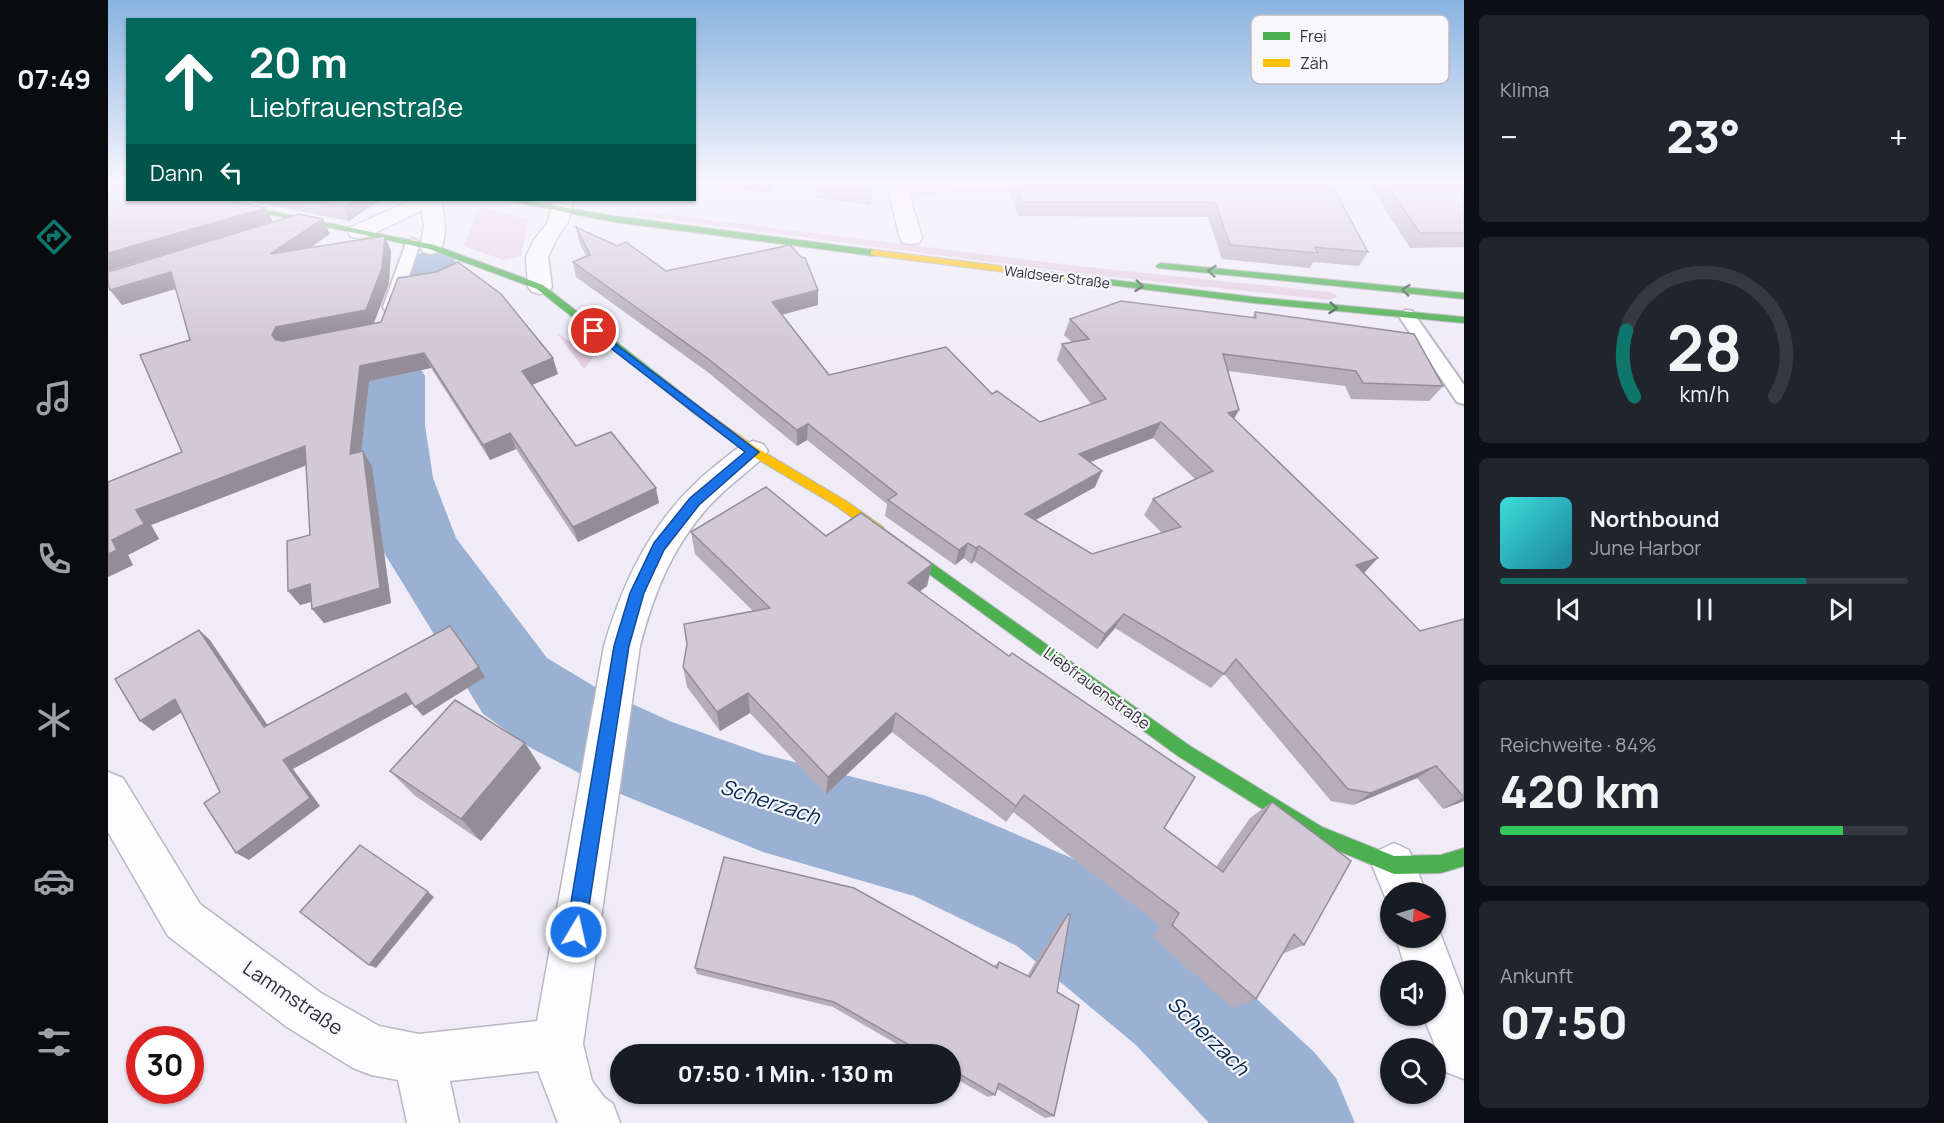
<!DOCTYPE html>
<html lang="de">
<meta charset="utf-8">
<style>
:root{--surface:#171b24;--page:#20242c;--text:#f1f3f6;--muted:#9ea1a6;--line:#363941;--accent:#0f766e}
body{margin:0;font-family:Manrope,sans-serif;background:var(--page);color:var(--text);height:100vh;display:flex;flex-direction:column;font-size:22px;white-space:nowrap}
*{box-sizing:border-box;margin:0}
p{font-size:20px;color:var(--muted)}
.icon{flex:none;width:33px;height:33px;fill:none;stroke:currentColor;stroke-width:2;stroke-linecap:round;stroke-linejoin:round}
.map{position:relative;flex:1;overflow:hidden}
.side{display:flex;flex-direction:column;gap:15px;padding:15px;background:#0d0f14;width:480px}
.side>*{flex:none}
.guide{position:absolute;left:18px;top:18px;width:570px;height:183px;border-radius:0px;box-shadow:0 2px 4px #0004;background:#00695c;color:#fff;overflow:hidden}
.needle{width:39px;rotate:95deg}
.tools{position:absolute;left:1272px;top:882px;display:grid;gap:12px}
.tools a{display:grid;place-items:center;width:66px;height:66px;border-radius:50%;background:var(--surface);box-shadow:0 2px 4px #0004;font-size:30px}
.speed{position:absolute;left:18px;top:1026px;display:flex;gap:12px;font-size:30px;font-weight:700;text-align:center}
.speed>*{display:grid;place-content:center;width:78px;height:78px;border-radius:50%;background:var(--surface);box-shadow:0 2px 4px #0004;line-height:1}
.speed .limit{border:9px solid #d22;background:#fff;color:#111}
.pin{position:absolute;display:grid;place-items:center;width:51px;height:51px;color:#fff;margin:-26px;border:3px solid #fff;border-radius:50%;box-shadow:0 2px 6px #0007}
.me{position:absolute;width:66px;margin:-33px;rotate:9deg;stroke-linejoin:round;filter:drop-shadow(0 0 4px #0008)}
.turn{display:flex;align-items:center;gap:21px;height:126px;padding:0 24px;font-size:27px}
.turn .icon{width:78px;height:78px;stroke-width:2.5}
.turn b{display:block;font-size:42px;line-height:51px}
.then{display:flex;align-items:center;height:57px;padding:0 24px;background:#0003;gap:12px;font-size:22px}
.big{font-size:45px;font-weight:800;line-height:1.1}
.side .tile{flex:1;display:flex;flex-direction:column;justify-content:center;gap:9px;min-width:0;padding:0 21px;border-radius:9px;background:var(--page)}
.side .dial{align-items:center;gap:0}
.dial svg{height:156px;overflow:visible;fill:none;stroke:var(--line);stroke-width:7;stroke-linecap:round;text-anchor:middle}
.dial text{fill:var(--text);stroke:none}
.song{display:flex;align-items:center;gap:18px}
.cover{width:72px;height:72px;border-radius:9px;background:linear-gradient(135deg,hsl(180 70% 55%),hsl(190 70% 35%))}
.played{height:6px;border-radius:3px;background:linear-gradient(90deg,var(--accent) 75%,var(--line) 75%)}
.keys{display:flex;justify-content:space-around;direction:ltr}
.heat{display:flex;justify-content:space-between;align-items:center;font-size:33px;direction:ltr}
.charge{height:9px;border-radius:4px;background:linear-gradient(90deg,#34c759 84%,var(--line) 0)}
.trip{position:absolute;left:502px;top:1044px;width:351px;height:60px;border-radius:30px;background:var(--surface);box-shadow:0 2px 4px #0004;font-weight:800;line-height:60px;text-align:center}
main{display:flex;flex:1;min-height:0}
.dock{display:flex;flex-direction:column;width:108px;justify-content:space-around;align-items:center;background:#090b0e;color:var(--muted)}
.dock .icon{width:42px;height:42px}
.dock .selected{color:var(--accent)}
.dock b{font-size:27px;color:var(--text)}
.map>svg:first-child{display:block}
.green{fill:#e5cee1}
.lines{fill:none;stroke-linecap:round;stroke-linejoin:round}
.river{fill:#9ab1d3;fill-rule:evenodd}
.lane-casing{stroke:#bab7c0;stroke-width:4}
.street-casing{stroke:#bab7c0;stroke-width:3}
.fast-casing{stroke:#bab7c0;stroke-width:2}
.slow-casing{stroke:#bab7c0;stroke-width:2}
.lane{fill:#fdfcfe;fill-rule:evenodd}
.street{fill:#fdfcfe;fill-rule:evenodd}
.fast{fill:#4caf50;fill-rule:evenodd}
.slow{fill:#ffc107;fill-rule:evenodd}
.wall{fill:#b5adba;fill-rule:evenodd}
.shaded-wall{fill:#938d97}
.building{fill:#d2c9d8;stroke:#938d97;stroke-width:1.5;fill-rule:evenodd}
.oneway{stroke:#3c5d41}
.route{fill:#1a73e8;stroke:#114b97;stroke-width:1.5}
.labels{text-anchor:middle;stroke-width:4.5;stroke-linejoin:round;paint-order:stroke}
.far-street-label{font-size:14px;fill:#333139;stroke:#f8f7fc}
.street-label{font-size:16px;fill:#333139;stroke:#f8f7fc}
.near-street-label{font-size:20px;fill:#333139;stroke:#f8f7fc}
.near-water-label{font-size:21px;font-style:italic;fill:#052a52;stroke:#f8f7fc}
.key{fill:#f8f7fc;stroke:#bdbcc2;stroke-width:1.5}
.key-label{font-size:16px;fill:#333139}
</style>
<main>
<nav class="dock">
<b>07:49</b>
<svg class="icon selected" aria-label="directions" viewBox="0 0 24 24"><path d="M12 3l9 9-9 9-9-9zM9 14v-3h6M13 9l2 2-2 2"/></svg>
<svg class="icon" aria-label="music" viewBox="0 0 24 24"><path d="M9 18V5l10-2v13"/><circle cx="6" cy="18" r="3"/><circle cx="16" cy="16" r="3"/></svg>
<svg class="icon" aria-label="phone" viewBox="0 0 24 24"><path d="M5 4h4l2 5-3 2q2 4 5 5l2-3 5 2v4C11 20 4 13 5 4z"/></svg>
<svg class="icon" aria-label="climate" viewBox="0 0 24 24"><path d="M12 3v18M4 7l16 10M4 17L20 7"/></svg>
<svg class="icon" aria-label="car" viewBox="0 0 24 24"><path d="M5 17H2v-5l4-1 3-4h7l3 4 3 1v5h-3M9 17h6M6 11h13"/><circle cx="7" cy="17" r="2"/><circle cx="17" cy="17" r="2"/></svg>
<svg class="icon" aria-label="filters" viewBox="0 0 24 24"><path d="M4 7h16M4 17h16"/><circle cx="9" cy="7" r="2"/><circle cx="15" cy="17" r="2"/></svg>
</nav>
<div class="map">
<svg width="1356" height="1123" viewBox="0 0 1356 1123">
<rect width="100%" height="100%" fill="#efecf8"/>
<g class="green">
<polygon points="371,206 421,220 413,256 395,260 356,246"/>
<polygon points="529,211 970,266 1220,292 1230,296 1222,300 967,273 526,215"/>
<polygon points="449,333 485,357 476,369"/>
</g>
<g class="lines">
<g class="river">
<polygon points="324,251 343,255 351,267 344,290 336,302 316,307 296,302 288,290 297,267 305,255"/>
<polygon points="285,356 308,362 317,376 317,425 325,478 348,538 439,658 489,688 564,722 655,754 819,796 987,868 1110,963 1206,1052 1228,1078 1247,1123 1101,1123 1028,1045 909,946 806,896 655,852 510,793 423,748 375,714 275,551 253,478 249,425 253,376 262,362"/>
</g>
<g class="lane-casing">
<g id="lane">
<polygon points="305,239 312,243 291,307 283,312 277,310 275,307 298,243"/>
<polygon points="1298,310 1304,311 1356,385 1356,404 1349,402 1290,315"/>
</g>
</g>
<g class="street-casing">
<g id="street">
<polygon points="778,182 1024,182 1021,186 1014,188 887,189 801,193 814,238 811,243 803,244 795,243 792,238"/>
<path d="M305,200H333C336,217 341,236 331,252L323,254L315,252L312,247L316,227L314,210L259,237L251,238L243,237L240,232L243,227Z"/>
<polygon points="445,200 465,200 460,222 448,240 440,257 444,287 440,292 432,294 424,292 420,287 418,257 426,240 440,222"/>
<path d="M645,441L655,444L660,451L655,458C638,473 619,487 603,504C565,545 546,592 532,646L475,1044L484,1081L496,1097L505,1104L512,1123H450L430,1071L342,1081L351,1123H299L290,1080L263,1075L245,1068L179,1027L60,936L0,832V772L15,778L92,904L213,993L271,1026L311,1034L429,1021L496,646C517,575 548,513 607,466C619,457 630,445 645,441Z"/>
<polygon points="1286,843 1301,850 1318,892 1282,892 1282,909 1264,865 1271,850"/>
<polygon points="1328,922 1356,996 1356,1079 1338,1072 1315,1016 1328,1016 1328,970 1298,970 1288,938 1328,938"/>
</g>
</g>
<g class="fast-casing">
<g id="fast">
<polygon points="96,200 109,200 326,245 435,285 597,411 595,414 587,414 429,289 321,249"/>
<polygon points="397,200 412,200 506,216 766,250 771,253 766,256 506,222"/>
<polygon points="1053,263 1356,293 1356,299 1050,268 1048,266"/>
<polygon points="989,278 1146,297 1356,317 1356,323 1146,303 986,283 984,281"/>
<polygon points="770,525 1082,746 1214,827 1286,856 1333,855 1356,848 1356,866 1333,873 1286,874 1202,839 1070,756 765,533 763,530 765,527"/>
</g>
</g>
<g class="slow-casing">
<g id="slow">
<polygon points="766,250 989,278 994,281 989,284 763,255 763,251"/>
<polygon points="591,407 649,448 738,501 775,527 777,530 775,533 765,533 730,507 641,454 587,414 585,411"/>
</g>
</g>
<use href="#lane" class="lane"/>
<use href="#street" class="street"/>
<use href="#fast" class="fast"/>
<use href="#slow" class="slow"/>
</g>
<g class="wall">
<polygon points="586,182 664,182 664,193 586,183"/>
<polygon points="708,182 762,182 764,192 763,205 708,198"/>
<polygon points="903,182 1222,182 1260,252 1251,266 1205,262 1202,268 1114,259 1100,217 910,216 901,191"/>
<polygon points="1259,182 1356,182 1356,247 1302,248"/>
<polygon points="136,200 273,200 241,221"/>
<polygon points="165,222 222,234 202,248 283,251 281,283 266,323 450,374 424,385 468,446 551,503 470,542 408,449 382,460 323,368 261,381 253,451 255,451 264,466 283,603 216,623 203,602 192,605 202,535 198,465 43,525 51,539 20,555 25,565 0,577 74,452 82,340 68,289 14,305 148,227"/>
<path d="M468,227L558,271L710,290V305L674,315L721,375L884,394L932,422L983,404L949,360L954,344L964,342L956,335L962,319L1144,318L1147,312L1335,386L1321,401L1243,399L1237,386L1120,371L1126,418L1256,573L1312,631L1356,619V801L1335,809L1309,778L1245,805L1223,801L1116,674L1103,688L1007,628L989,649L866,561L863,564L856,558L847,565L777,516L779,504L699,440L689,446L601,373L468,277L465,262L478,256L471,242ZM1045,438L1087,479L1045,499L1036,515L1054,533L984,554L928,520L987,487L982,462Z"/>
<polygon points="583,532 718,536 824,564 819,586 812,591 1056,828 1108,867 1142,818 1164,802 1196,945 1174,954 1148,999 1124,1008 1045,937 1052,926 905,812 898,822 784,732 718,794 642,713 612,731 579,687 575,667 645,611 587,554"/>
<polygon points="417,743 433,768 373,841 306,795 282,771"/>
<polygon points="960,914 949,992 946,1116 937,1118 889,1089 887,1095 880,1097 843,1076 843,1054 806,1054 725,1007 589,974 587,968 886,966 891,962 919,976 952,922"/>
</g>
<g class="shaded-wall">
<polygon points="246,200 273,200 241,221 235,207"/>
<polygon points="158,208 165,222 0,271 0,253"/>
<polygon points="215,219 222,234 171,269 162,254"/>
<polygon points="277,236 283,251 281,283 265,325 173,350 164,335 168,327"/>
<polygon points="63,272 73,287 14,305 2,290"/>
<polygon points="710,290 710,305 664,317 664,302"/>
<polygon points="316,353 323,368 261,381 251,470 242,454 252,366"/>
<polygon points="445,358 450,374 419,387 414,371"/>
<polygon points="1131,410 1122,426 1120,413"/>
<polygon points="1053,422 1045,438 964,469 971,454"/>
<polygon points="700,424 699,440 689,446 689,430"/>
<polygon points="402,433 408,449 382,460 375,445"/>
<polygon points="197,446 207,462 43,525 51,539 20,555 25,565 0,577 0,554 4,540 28,510"/>
<polygon points="255,451 264,466 283,603 216,623 204,609"/>
<polygon points="994,471 987,487 911,529 917,514"/>
<polygon points="548,488 551,503 470,542 465,527"/>
<polygon points="860,543 856,558 847,565 851,550"/>
<polygon points="871,546 866,561 863,564 868,548"/>
<polygon points="1270,558 1256,573 1248,565"/>
<polygon points="824,564 819,586 795,604 800,583"/>
<polygon points="202,584 214,599 192,605 180,591"/>
<polygon points="1016,614 1007,628 989,649 997,634"/>
<polygon points="91,630 102,640 167,736 156,727"/>
<polygon points="371,667 377,677 315,716 307,707"/>
<polygon points="298,693 306,703 185,769 212,806 141,860 128,853 175,760"/>
<polygon points="640,693 642,713 612,731 609,712"/>
<polygon points="67,699 79,709 45,731 32,721"/>
<polygon points="788,713 784,732 718,794 720,777"/>
<polygon points="417,743 433,768 373,841 353,819"/>
<polygon points="1328,766 1309,778 1245,805 1263,793"/>
<polygon points="916,795 905,812 898,822 908,806"/>
<polygon points="1356,797 1356,801 1335,809"/>
<polygon points="320,892 326,897 268,968 261,965"/>
</g>
<g class="building">
<polygon points="0,182 20,182 20,200 119,200 158,208 0,253"/>
<polygon points="709,182 762,182 764,192 709,185"/>
<polygon points="906,182 1222,182 1260,252 1207,247 1210,253 1122,245 1107,202 914,202"/>
<polygon points="1277,182 1356,182 1356,233 1312,233"/>
<polygon points="198,200 246,200 235,207"/>
<polygon points="191,214 215,219 162,254 277,236 274,268 258,310 168,327 164,335 168,340 175,341 273,322 290,278 328,272 350,262 393,294 445,358 414,371 468,446 503,432 548,488 465,527 402,433 375,445 316,353 252,366 242,454 255,451 272,588 204,609 202,584 180,591 179,541 202,535 197,446 28,510 36,524 4,540 9,550 0,554 0,482 74,452 32,355 82,340 63,272 2,290 0,283 0,272"/>
<path d="M468,227L509,246L518,242L558,271L682,245L693,257L697,258L710,290L664,302L721,375L838,347L884,394L889,391L932,422L998,399L954,344L981,339L962,319L1013,301L1148,318L1147,312L1306,334L1335,386L1255,383L1248,371L1115,354L1131,410L1120,413L1270,558L1248,565L1312,631L1356,619V797L1328,766L1263,793L1240,789L1128,659L1116,674L1016,614L997,634L871,546L868,548L860,543L851,550L780,500L789,494L700,424L689,430L599,358L465,262L482,255ZM1053,422L1105,471L1045,499L1073,527L984,554L917,514L994,471L971,454Z"/>
<polygon points="658,487 718,536 753,513 824,564 800,583 901,656 904,653 1087,777 1056,828 1115,872 1164,802 1243,861 1196,945 1186,934 1148,999 1064,925 1071,913 916,795 908,806 788,713 720,777 640,693 609,712 575,667 579,644 576,624 662,608 583,532"/>
<polygon points="342,626 371,667 307,707 298,693 175,760 202,798 128,853 96,803 112,792 67,699 32,721 7,679 91,630 156,727"/>
<polygon points="347,700 417,743 353,819 282,771"/>
<polygon points="252,845 320,892 261,965 192,912"/>
<polygon points="616,857 746,888 889,968 891,962 922,977 960,914 962,915 949,992 971,1005 946,1116 891,1083 887,1095 843,1069 843,1054 817,1054 726,1002 587,968"/>
</g>
<defs><path id="oneway-chevron" d="M-2-3.5L2.5 0L-2 3.5" fill="none" stroke-width="1.6" stroke-linecap="round" stroke-linejoin="round" transform="scale(1.5)"/></defs>
<g class="oneway">
<use href="#oneway-chevron" transform="translate(1104 271) rotate(-174)"/>
<use href="#oneway-chevron" transform="translate(1031 286) rotate(7)"/>
<use href="#oneway-chevron" transform="translate(1298 290) rotate(-174)"/>
<use href="#oneway-chevron" transform="translate(1225 308) rotate(6)"/>
</g>
<linearGradient id="sky" x2="0" y2="1"><stop stop-color="#89b3e0"/><stop offset="0.54" stop-color="#f8f6fc"/><stop offset="1" stop-color="#f8f6fc" stop-opacity="0"/></linearGradient>
<rect width="1356" height="339" fill="url(#sky)"/>
<polygon class="route" points="486,328 651,452 591,505 556,550 536,593 521,646 477,932 474,938 468,941 461,938 458,932 506,646 522,593 546,543 582,498 637,452 483,333 483,329"/>
<g class="labels">
<g class="far-street-label">
<text transform="translate(949 277) rotate(7)" y="5">Waldseer Straße</text>
</g>
<g class="street-label">
<text transform="translate(989 688) rotate(36)" y="6">Liebfrauenstraße</text>
</g>
<g class="near-street-label">
<text transform="translate(185 998) rotate(34)" y="7">Lammstraße</text>
</g>
<g class="near-water-label">
<text transform="translate(662 802) rotate(18)" y="7">Scherzach</text>
<text transform="translate(1100 1036) rotate(44)" y="7">Scherzach</text>
</g>
</g>
<rect x="1143" y="15" width="198" height="69" rx="9" class="key"/>
<rect x="1155" y="32" width="27" height="8" fill="#4caf50"/>
<rect x="1155" y="59" width="27" height="8" fill="#ffc107"/>
<g class="key-label">
<text x="1192" y="42">Frei</text>
<text x="1192" y="69">Zäh</text>
</g>
</svg>
<div class="tools">
<a><svg class="needle" viewBox="-14 -14 28 28"><path d="M0-13l5 13h-10z" fill="#e53935"/><path d="M0 13l5-13h-10z" fill="#9ea1a6"/></svg></a>
<a><svg class="icon" aria-label="sound" viewBox="0 0 24 24"><path d="M4 9h4l5-4v14l-5-4H4zM17 9q2 3 0 6"/></svg></a>
<a><svg class="icon" aria-label="search" viewBox="0 0 24 24"><circle cx="10" cy="10" r="6"/><path d="M15 15l6 6"/></svg></a>
</div>
<div class="speed"><div class="limit">30</div></div>
<div class="pin" style="left:486px;top:331px;background:#d93025"><svg class="icon" aria-label="arrive" viewBox="0 0 24 24"><path d="M6 21V4h12l-3 4 3 4H6"/></svg></div>
<svg class="me" style="left:468px;top:932px" viewBox="-20 -20 40 40"><circle r="17" fill="#1a73e8" stroke="#fff" stroke-width="3"/><path d="M0-11L8 9 0 5-8 9z" fill="#fff"/></svg>
<div class="trip">07:50 · 1 Min. · 130 m</div>
<div class="guide">
<div class="turn"><svg class="icon" aria-label="ahead" viewBox="0 0 24 24"><path d="M12 20V5M6 11l6-6 6 6"/></svg><div><b>20 m</b>Liebfrauenstraße</div></div>
<div class="then">Dann<svg class="icon" aria-label="left" viewBox="0 0 24 24"><path d="M17 20v-9H6M10 6l-5 5 5 5"/></svg></div>
</div>
</div>
<section class="side">
<div class="tile"><p>Klima</p>
<div class="heat"><a>−</a><b class="big">23°</b><a>+</a></div>
</div>
<div class="tile dial"><svg viewBox="0 0 100 80">
<path d="M14 69A42 42 0 1 1 86 69"/>
<path d="M14 69A42 42 0 0 1 10 35" stroke="#0f766e"/>
<text x="50" y="56" font-size="32" font-weight="700">28</text>
<text x="50" y="72" font-size="11">km/h</text>
</svg></div>
<div class="tile">
<div class="song"><i class="cover"></i><div><b>Northbound</b><p>June Harbor</p></div></div>
<div class="played"></div>
<div class="keys"><svg class="icon" aria-label="previous" viewBox="0 0 24 24"><path d="M18 5L8 12l10 7zM5 5v14"/></svg><svg class="icon" aria-label="pause" viewBox="0 0 24 24"><path d="M8 5v14M16 5v14"/></svg><svg class="icon" aria-label="next" viewBox="0 0 24 24"><path d="M6 5l10 7-10 7zM19 5v14"/></svg></div>
</div>
<div class="tile"><p>Reichweite · 84%</p><b class="big">420 km</b><div class="charge"></div></div>
<div class="tile"><p>Ankunft</p><b class="big">07:50</b></div>
</section>
</main>
